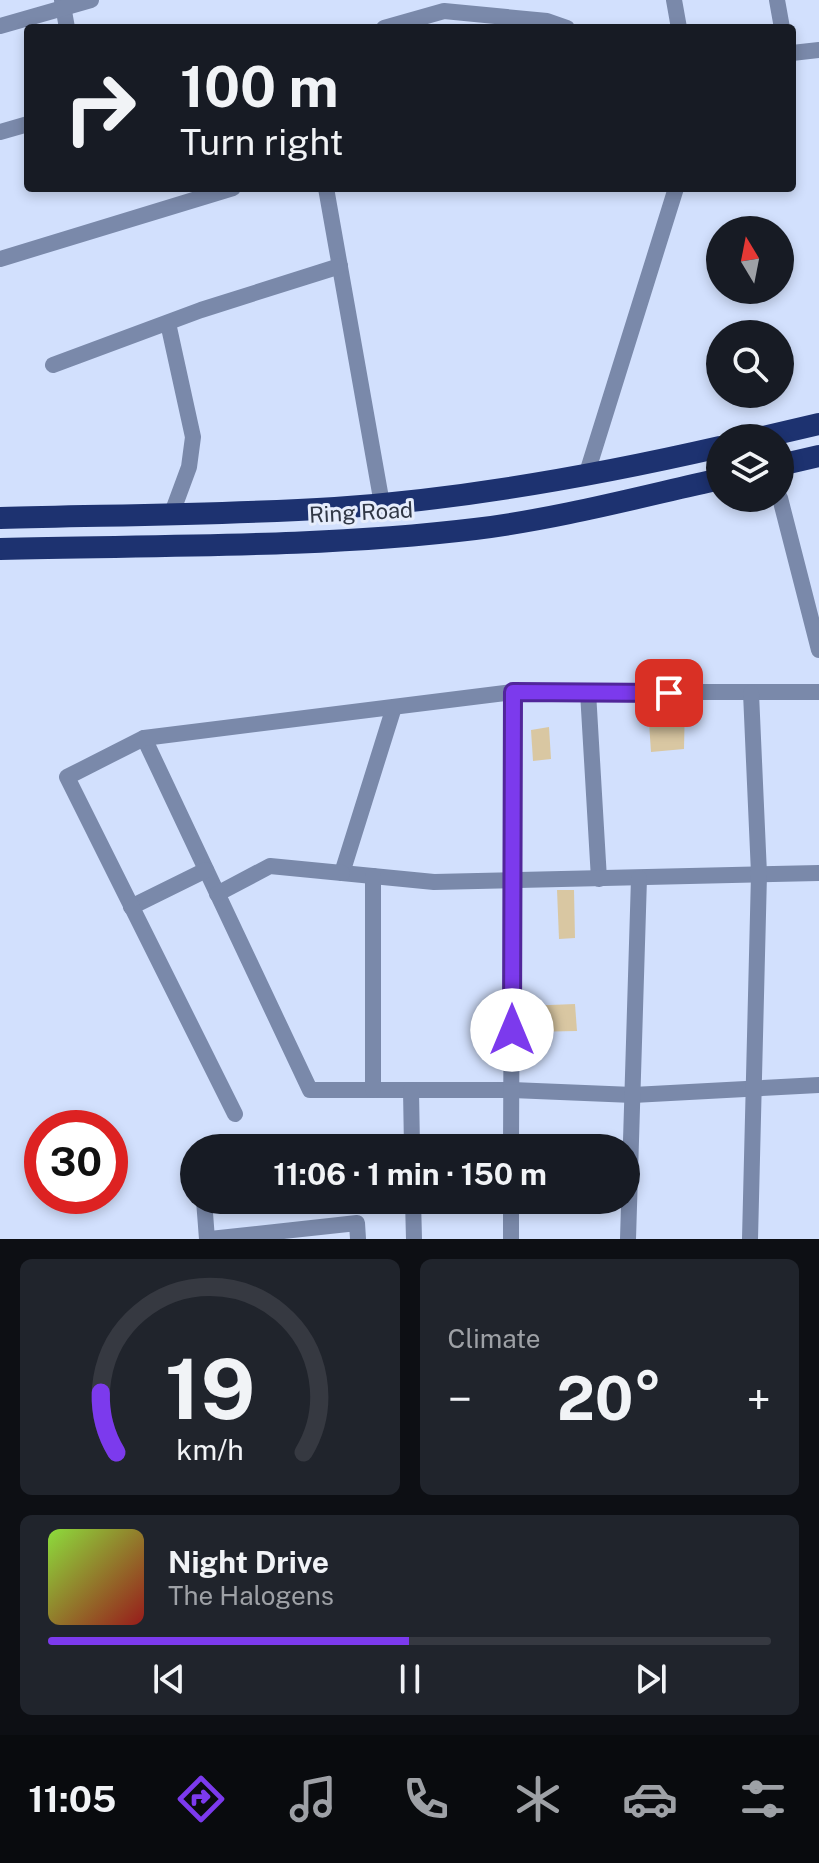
<!DOCTYPE html>
<meta charset="utf-8">
<style>
:root{--surface:#171b24;--page:#20242c;--text:#f1f3f6;--muted:#9ea1a6;--line:#363941;--accent:#7c3aed}
body{margin:0;font-family:"Public Sans",sans-serif;background:var(--page);color:var(--text);height:100vh;display:flex;flex-direction:column;font-size:30px;white-space:nowrap}
*{box-sizing:border-box;margin:0}
p{font-size:26px;color:var(--muted)}
.icon{flex:none;width:44px;height:44px;fill:none;stroke:currentColor;stroke-width:2;stroke-linecap:round;stroke-linejoin:round}
.map{position:relative;height:1239px;overflow:hidden}
.drawer{display:flex;flex-direction:column;gap:20px;padding:20px;background:#0d0f14;flex:1}
.drawer>*{flex:none}
.guide{position:absolute;left:24px;top:24px;width:772px;height:168px;border-radius:8px;box-shadow:0 4px 12px #0003;background:#171b24;color:var(--text);overflow:hidden}
.needle{width:52px;rotate:350deg}
.fabs{position:absolute;left:706px;top:216px;display:grid;gap:16px}
.fabs a{display:grid;place-items:center;width:88px;height:88px;border-radius:50%;background:var(--surface);box-shadow:0 4px 12px #0003;font-size:40px}
.speed{position:absolute;left:24px;top:1110px;display:flex;gap:16px;font-size:40px;font-weight:700;text-align:center}
.speed>*{display:grid;place-content:center;width:104px;height:104px;border-radius:50%;background:var(--surface);box-shadow:0 4px 12px #0003;line-height:1}
.speed .limit{border:12px solid #d22;background:#fff;color:#111}
.pin{position:absolute;display:grid;place-items:center;width:68px;height:68px;color:#fff;margin:-34px;border-radius:16px;box-shadow:0 4px 12px #0006}
.me{position:absolute;width:88px;margin:-44px;rotate:0deg;stroke-linejoin:round;filter:drop-shadow(0 0 6px #0008)}
.turn{display:flex;align-items:center;gap:28px;height:168px;padding:0 24px;font-size:36px}
.turn .icon{width:104px;height:104px;stroke-width:2.5}
.turn b{display:block;font-size:56px;line-height:68px}
.big{font-size:60px;font-weight:700;line-height:1.1}
.drawer .widget{flex:1;display:flex;flex-direction:column;justify-content:center;gap:12px;min-width:0;padding:0 28px;border-radius:12px;background:var(--page)}
.drawer .dial{align-items:center;gap:0}
.dial svg{height:208px;overflow:visible;fill:none;stroke:var(--line);stroke-width:7;stroke-linecap:round;text-anchor:middle}
.dial text{fill:var(--text);stroke:none}
.song{display:flex;align-items:center;gap:24px}
.cover{width:96px;height:96px;border-radius:12px;background:linear-gradient(135deg,hsl(90 70% 55%),hsl(0 70% 35%))}
.played{height:8px;border-radius:4px;background:linear-gradient(90deg,var(--accent) 50%,var(--line) 50%)}
.keys{display:flex;justify-content:space-around;direction:ltr}
.heat{display:flex;justify-content:space-between;align-items:center;font-size:44px;direction:ltr}
.drawer .tiles{flex:1;display:grid;gap:20px;grid-template-columns:1fr 1fr}
.widget:last-child{grid-column:span 2}
.trip{position:absolute;left:180px;top:1134px;width:460px;height:80px;border-radius:40px;background:var(--surface);box-shadow:0 4px 12px #0003;font-weight:700;line-height:80px;text-align:center}
.menu{display:flex;height:128px;justify-content:space-around;align-items:center;background:#090b0e;color:var(--muted)}
.menu .icon{width:56px;height:56px}
.menu .current{color:var(--accent)}
.menu b{font-size:36px;color:var(--text)}
.map>svg:first-child{display:block}
.building{fill:#d9c7a2}
.lines{fill:none;stroke-linecap:round;stroke-linejoin:round}
.minor{stroke:#7a89aa;stroke-width:16}
.trunk{stroke:#1d3270;stroke-width:22}
.route-casing{stroke:#51269a;stroke-width:20}
.route{stroke:#7c3aed;stroke-width:14}
.labels{text-anchor:middle;stroke-width:6;stroke-linejoin:round;paint-order:stroke}
.street-label{font-size:22px;fill:#313846;stroke:#e6edfc}
</style>
<div class="map">
<svg width="819" height="1239" viewBox="0 0 819 1239">
<rect width="100%" height="100%" fill="#d2e0fd"/>
<g class="building">
<polygon points="665,703 685,703 684,749 651,752 648,707 665,706"/>
<polygon points="549,727 551,759 533,761 531,730"/>
<polygon points="557,890 574,890 575,938 559,939"/>
<polygon points="575,1004 577,1031 526,1032 525,1006"/>
</g>
<g class="lines">
<g class="minor">
<polyline points="62,0 67,28"/>
<polyline points="674,0 679,28"/>
<polyline points="777,0 782,28"/>
<polyline points="0,26 91,0"/>
<polyline points="384,28 444,11 547,21 567,28"/>
<polyline points="792,53 819,50"/>
<polyline points="0,132 28,124"/>
<polyline points="326,188 382,504"/>
<polyline points="0,259 233,188"/>
<polyline points="168,323 193,437 189,467 172,513"/>
<polyline points="53,365 201,310 340,266"/>
<polyline points="586,476 676,188"/>
<polyline points="780,498 819,650"/>
<polyline points="588,692 599,879"/>
<polyline points="394,707 342,873 434,882 819,873"/>
<polyline points="144,738 310,1090 512,1090 633,1095 819,1085"/>
<polyline points="373,876 373,1090"/>
<polyline points="217,894 270,866 342,873"/>
<polyline points="131,907 206,870"/>
<polyline points="411,1090 412,1148"/>
<polyline points="235,1114 67,777 144,738 513,692 819,692"/>
<polyline points="511,1148 513,692"/>
<polyline points="204,1200 207,1239"/>
<polyline points="413,1200 414,1239"/>
<polyline points="210,1239 357,1223 358,1239"/>
<polyline points="511,1239 511,1200"/>
<polyline points="628,1239 639,878"/>
<polyline points="750,1239 759,874 751,693"/>
</g>
<g class="trunk">
<polyline points="759,438 819,424"/>
<polyline points="780,465 819,456"/>
<path d="M0,518C111,515 224,515 335,508C465,499 593,476 720,447"/>
<path d="M0,549C158,545 318,548 475,529C557,519 639,497 720,479"/>
</g>
</g>
<g class="lines">
<g class="route-casing">
<polyline id="route" points="512,1030 513,692 669,693"/>
</g>
<use href="#route" class="route"/>
</g>
<g class="labels">
<g class="street-label">
<text transform="translate(361 512) rotate(-3)" y="8">Ring Road</text>
</g>
</g>
</svg>
<div class="fabs">
<a><svg class="needle" viewBox="-14 -14 28 28"><path d="M0-13l5 13h-10z" fill="#e53935"/><path d="M0 13l5-13h-10z" fill="#9ea1a6"/></svg></a>
<a><svg class="icon" aria-label="search" viewBox="0 0 24 24"><circle cx="10" cy="10" r="6"/><path d="M15 15l6 6"/></svg></a>
<a><svg class="icon" aria-label="layers" viewBox="0 0 24 24"><path d="M12 4l9 5-9 5-9-5zM3 14l9 5 9-5"/></svg></a>
</div>
<div class="speed"><div class="limit">30</div></div>
<div class="pin" style="left:669px;top:693px;background:#d93025"><svg class="icon" aria-label="arrive" viewBox="0 0 24 24"><path d="M6 21V4h12l-3 4 3 4H6"/></svg></div>
<svg class="me" style="left:512px;top:1030px" viewBox="-20 -20 40 40"><circle r="19" fill="#fff"/><path d="M0-13L10 11 0 6-10 11z" fill="#7c3aed"/></svg>
<div class="trip">11:06 · 1 min · 150 m</div>
<div class="guide">
<div class="turn"><svg class="icon" aria-label="right" viewBox="0 0 24 24"><path d="M7 20v-9h11M14 6l5 5-5 5"/></svg><div><b>100 m</b>Turn right</div></div>
</div>
</div>
<section class="drawer">
<div class="tiles">
<div class="widget dial"><svg viewBox="0 0 100 80">
<path d="M14 69A42 42 0 1 1 86 69"/>
<path d="M14 69A42 42 0 0 1 8 46" stroke="#7c3aed"/>
<text x="50" y="56" font-size="32" font-weight="700">19</text>
<text x="50" y="72" font-size="11">km/h</text>
</svg></div>
<div class="widget"><p>Climate</p>
<div class="heat"><a>−</a><b class="big">20°</b><a>+</a></div>
</div>
<div class="widget">
<div class="song"><i class="cover"></i><div><b>Night Drive</b><p>The Halogens</p></div></div>
<div class="played"></div>
<div class="keys"><svg class="icon" aria-label="previous" viewBox="0 0 24 24"><path d="M18 5L8 12l10 7zM5 5v14"/></svg><svg class="icon" aria-label="pause" viewBox="0 0 24 24"><path d="M8 5v14M16 5v14"/></svg><svg class="icon" aria-label="next" viewBox="0 0 24 24"><path d="M6 5l10 7-10 7zM19 5v14"/></svg></div>
</div>
</div>
</section>
<nav class="menu">
<b>11:05</b>
<svg class="icon current" aria-label="directions" viewBox="0 0 24 24"><path d="M12 3l9 9-9 9-9-9zM9 14v-3h6M13 9l2 2-2 2"/></svg>
<svg class="icon" aria-label="music" viewBox="0 0 24 24"><path d="M9 18V5l10-2v13"/><circle cx="6" cy="18" r="3"/><circle cx="16" cy="16" r="3"/></svg>
<svg class="icon" aria-label="phone" viewBox="0 0 24 24"><path d="M5 4h4l2 5-3 2q2 4 5 5l2-3 5 2v4C11 20 4 13 5 4z"/></svg>
<svg class="icon" aria-label="climate" viewBox="0 0 24 24"><path d="M12 3v18M4 7l16 10M4 17L20 7"/></svg>
<svg class="icon" aria-label="car" viewBox="0 0 24 24"><path d="M5 17H2v-5l4-1 3-4h7l3 4 3 1v5h-3M9 17h6M6 11h13"/><circle cx="7" cy="17" r="2"/><circle cx="17" cy="17" r="2"/></svg>
<svg class="icon" aria-label="filters" viewBox="0 0 24 24"><path d="M4 7h16M4 17h16"/><circle cx="9" cy="7" r="2"/><circle cx="15" cy="17" r="2"/></svg>
</nav>
